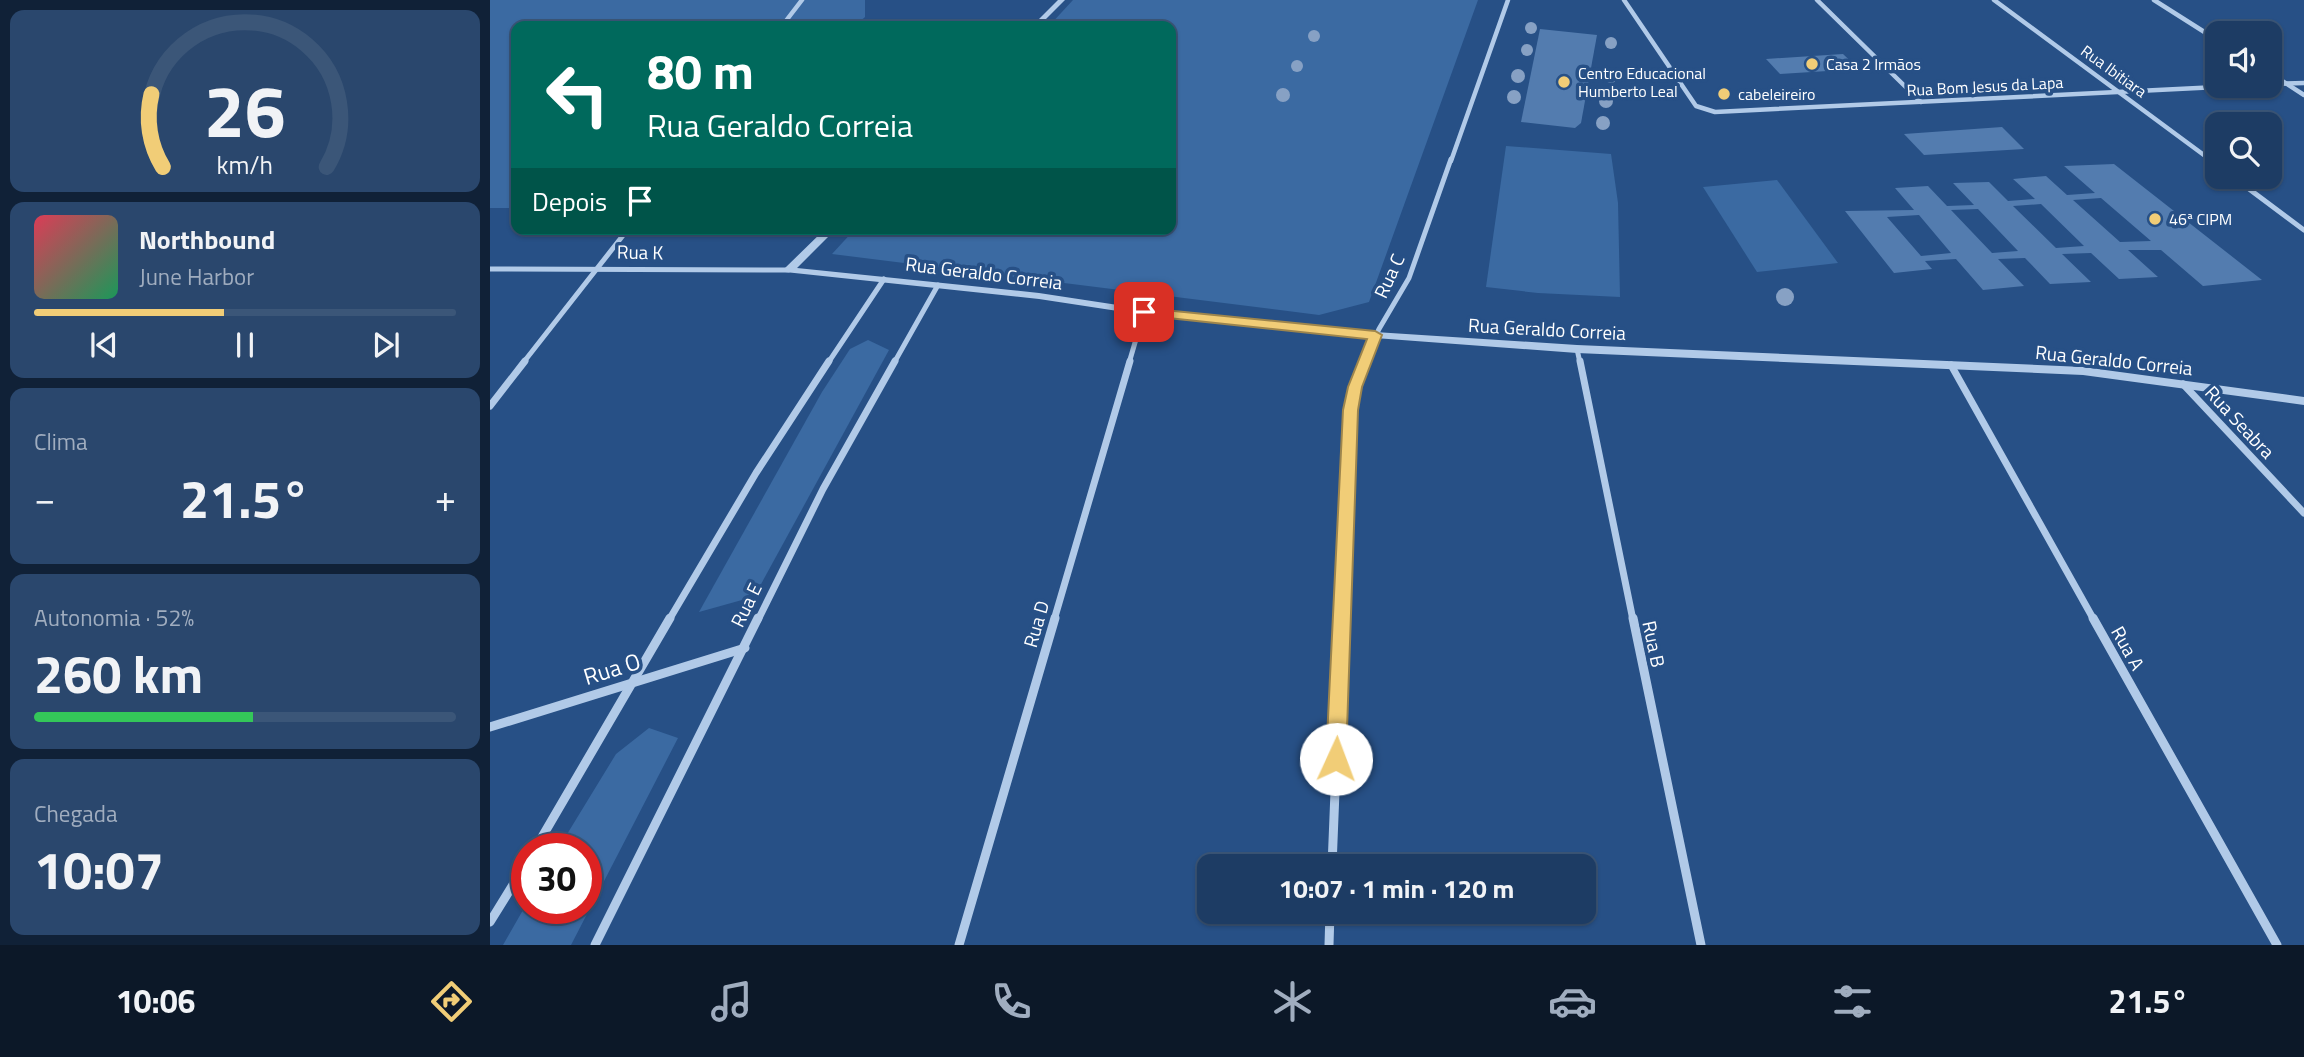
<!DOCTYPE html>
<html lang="pt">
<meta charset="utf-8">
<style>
:root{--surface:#1d3c64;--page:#2a476d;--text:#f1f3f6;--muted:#a0adbf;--line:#3b5678;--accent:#f1cd77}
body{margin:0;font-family:"Titillium Web",sans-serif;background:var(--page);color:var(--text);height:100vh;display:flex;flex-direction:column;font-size:26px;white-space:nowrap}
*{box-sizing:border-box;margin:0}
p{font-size:23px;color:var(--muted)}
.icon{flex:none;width:38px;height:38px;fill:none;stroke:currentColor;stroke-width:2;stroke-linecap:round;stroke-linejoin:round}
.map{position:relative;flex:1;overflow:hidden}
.panel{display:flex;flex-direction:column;gap:10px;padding:10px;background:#102137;width:490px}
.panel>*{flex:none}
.top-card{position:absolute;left:21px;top:21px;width:665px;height:214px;border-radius:14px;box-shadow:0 2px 5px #0004,0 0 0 2px var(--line);background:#00695c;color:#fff;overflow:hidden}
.fabs{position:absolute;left:1715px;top:21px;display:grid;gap:14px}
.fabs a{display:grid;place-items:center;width:77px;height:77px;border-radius:14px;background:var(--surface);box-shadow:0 2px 5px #0004,0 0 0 2px var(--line);font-size:35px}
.speed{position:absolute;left:21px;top:833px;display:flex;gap:14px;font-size:35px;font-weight:700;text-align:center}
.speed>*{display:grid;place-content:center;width:91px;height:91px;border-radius:50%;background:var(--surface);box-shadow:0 2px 5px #0004,0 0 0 2px var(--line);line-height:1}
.speed .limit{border:10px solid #d22;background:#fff;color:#111}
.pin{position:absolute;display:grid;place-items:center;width:60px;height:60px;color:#fff;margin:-30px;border-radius:14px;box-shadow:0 4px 10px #0006}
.me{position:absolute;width:77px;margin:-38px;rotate:2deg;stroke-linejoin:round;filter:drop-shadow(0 0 5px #0008)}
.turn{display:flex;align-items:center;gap:24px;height:147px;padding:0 21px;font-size:32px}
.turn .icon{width:91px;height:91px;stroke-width:2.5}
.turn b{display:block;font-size:49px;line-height:60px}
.then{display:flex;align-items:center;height:66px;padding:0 21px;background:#0003;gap:14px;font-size:26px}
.big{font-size:52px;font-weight:700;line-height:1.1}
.panel .widget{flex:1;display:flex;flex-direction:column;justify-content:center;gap:10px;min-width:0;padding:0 24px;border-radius:14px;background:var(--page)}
.panel .dial{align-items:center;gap:0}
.dial svg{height:182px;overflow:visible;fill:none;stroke:var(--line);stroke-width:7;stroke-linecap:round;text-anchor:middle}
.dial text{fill:var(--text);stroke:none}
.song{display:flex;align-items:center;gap:21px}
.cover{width:84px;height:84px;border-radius:10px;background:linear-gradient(135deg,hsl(350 70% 55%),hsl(150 70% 35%))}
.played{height:7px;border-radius:4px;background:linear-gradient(90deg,var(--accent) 45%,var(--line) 45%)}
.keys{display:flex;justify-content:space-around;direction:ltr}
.heat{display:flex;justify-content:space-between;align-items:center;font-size:38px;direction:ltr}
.charge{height:10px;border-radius:5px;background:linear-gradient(90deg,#34c759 52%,var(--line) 0)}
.trip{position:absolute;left:707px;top:854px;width:399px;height:70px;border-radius:14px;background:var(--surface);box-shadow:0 2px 5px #0004,0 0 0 2px var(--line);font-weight:700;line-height:70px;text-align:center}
.menu{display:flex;height:112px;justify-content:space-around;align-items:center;background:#0c1828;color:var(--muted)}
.menu .icon{width:49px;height:49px}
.menu .on{color:var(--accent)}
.menu b{font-size:32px;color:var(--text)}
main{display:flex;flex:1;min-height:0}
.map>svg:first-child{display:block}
.green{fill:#3b6aa2}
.building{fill:#537caf;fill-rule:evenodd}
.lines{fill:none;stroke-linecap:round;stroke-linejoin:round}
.minor-far3{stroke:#b1cae8;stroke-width:4.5}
.minor-far2{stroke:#b1cae8;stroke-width:5}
.minor-far1{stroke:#b1cae8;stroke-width:7}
.minor{stroke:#b1cae8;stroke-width:9}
.tertiary{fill:#b1cae8;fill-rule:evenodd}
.tree{fill:#87a1c4}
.route{fill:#f1cd77;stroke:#9d854d;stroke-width:2}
.poi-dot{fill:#f1cd77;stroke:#275086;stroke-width:2.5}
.labels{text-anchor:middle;stroke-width:7;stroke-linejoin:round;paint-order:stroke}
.far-poi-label{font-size:16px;fill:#fff;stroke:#275086;text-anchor:start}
.far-street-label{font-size:16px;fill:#fff;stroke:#275086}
.street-label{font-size:19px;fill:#fff;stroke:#275086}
.near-street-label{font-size:23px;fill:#fff;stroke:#275086}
</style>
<main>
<section class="panel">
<div class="widget dial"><svg viewBox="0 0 100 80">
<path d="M14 69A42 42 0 1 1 86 69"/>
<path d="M14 69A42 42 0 0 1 9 37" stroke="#f1cd77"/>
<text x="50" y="56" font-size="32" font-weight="700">26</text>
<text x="50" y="72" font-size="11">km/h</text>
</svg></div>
<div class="widget">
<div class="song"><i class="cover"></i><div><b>Northbound</b><p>June Harbor</p></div></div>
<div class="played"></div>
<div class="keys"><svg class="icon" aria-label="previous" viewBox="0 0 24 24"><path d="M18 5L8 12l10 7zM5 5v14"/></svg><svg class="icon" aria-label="pause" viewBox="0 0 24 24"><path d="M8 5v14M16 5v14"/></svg><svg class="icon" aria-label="next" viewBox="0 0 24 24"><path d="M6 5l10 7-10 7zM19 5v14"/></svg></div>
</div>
<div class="widget"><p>Clima</p>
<div class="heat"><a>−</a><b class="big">21.5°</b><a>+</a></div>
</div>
<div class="widget"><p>Autonomia · 52%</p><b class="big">260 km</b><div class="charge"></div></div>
<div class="widget"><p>Chegada</p><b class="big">10:07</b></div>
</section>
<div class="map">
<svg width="1814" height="945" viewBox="0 0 1814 945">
<rect width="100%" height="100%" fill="#275086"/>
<g class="green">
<polygon points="0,0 375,0 375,17 365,26 26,26 26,208 0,208"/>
<polygon points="583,0 988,0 879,302 829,315 342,254 365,229 681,229 681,26 559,26"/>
<polygon points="1016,146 1121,154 1128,203 1130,297 1048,293 996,287"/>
<polygon points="1287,180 1348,263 1267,272 1213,187"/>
<polygon points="378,340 399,350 270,586 252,600 209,612 332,392 360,349"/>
<polygon points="159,728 188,738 81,945 13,945 37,903 37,908 96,908 96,849 68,849 126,754"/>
</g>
<g class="building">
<polygon points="1050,29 1107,35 1091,123 1085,128 1031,122"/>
<polygon points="1353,54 1369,69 1290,74 1276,59"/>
<polygon points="1512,127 1534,149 1434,155 1414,134"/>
<path d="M1624,164L1772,280L1713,286L1671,250H1638L1668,277L1629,279L1601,253L1572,254L1601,282L1560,284L1535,258L1508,259L1534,286L1493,290L1466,259L1435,261L1442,269L1404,273L1355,211L1424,210L1405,188L1438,186L1457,206L1484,205L1463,183L1499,182L1518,201L1545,199L1523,179L1556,176L1577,195L1605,193L1574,166ZM1611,198L1661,241L1630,242L1583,200ZM1551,204L1594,246L1566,248L1523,206ZM1488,209L1528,251L1502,253L1461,210ZM1429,215L1461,253L1431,256L1397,217Z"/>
</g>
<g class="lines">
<g class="minor-far3">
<polyline points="1134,0 1206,106 1225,112 1748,86"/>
<polyline points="1327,0 1431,102"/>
<polyline points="1504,0 1722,161"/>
<polyline points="1664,0 1727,40"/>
<polyline points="292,26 312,0"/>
<polyline points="1780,73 1814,95"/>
<polyline points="1780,84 1814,83"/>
<polyline points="961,161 1018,0"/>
</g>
<g class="minor-far2">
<polyline points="1720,159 1727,164"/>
<polyline points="1743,177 1814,230"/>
<polyline points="0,269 299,270"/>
<polyline points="1087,349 1090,363"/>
<polyline points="33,363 138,229"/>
<polyline points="338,363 394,279"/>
<polyline points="404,363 448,285"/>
<polyline points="639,363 654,312"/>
<polyline points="873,363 889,329 919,278 961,159"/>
</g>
<g class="minor-far1">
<polyline points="1090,361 1143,620"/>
<polyline points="1461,365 1604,620"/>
<polyline points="1693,384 1814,513"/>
<polyline points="0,406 35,361"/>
<polyline points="179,620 266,473 339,361"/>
<polyline points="268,620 333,489 405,361"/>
<polyline points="564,620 640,361"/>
<polyline points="852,620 860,410 874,361"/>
</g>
<g class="minor">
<polyline points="1143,618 1211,945"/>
<polyline points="1603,618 1787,945"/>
<polyline points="0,727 255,648"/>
<polyline points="45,849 180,618"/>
<polyline points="842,866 852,618"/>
<polyline points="0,922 37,862"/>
<polyline points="105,945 268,618"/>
<polyline points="469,945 565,618"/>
<polyline points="839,945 840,912"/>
</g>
<g class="tertiary">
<polygon points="568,0 575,0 549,26 542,26"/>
<polygon points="335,229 346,229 307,268 549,293 654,309 885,332 1087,345 1593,367 1814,397 1814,405 1593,375 1087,353 885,338 654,315 549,299 295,272 295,268"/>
</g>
</g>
<g class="tree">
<circle cx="1041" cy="28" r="6"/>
<circle cx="824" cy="36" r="6"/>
<circle cx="1121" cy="43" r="6"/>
<circle cx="1037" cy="50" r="6"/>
<circle cx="807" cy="66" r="6"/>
<circle cx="1028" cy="76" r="7"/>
<circle cx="1121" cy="76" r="7"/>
<circle cx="793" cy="95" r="7"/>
<circle cx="1024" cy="97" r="7"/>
<circle cx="1116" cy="101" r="7"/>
<circle cx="1113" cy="123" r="7"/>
<circle cx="1295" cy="297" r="9"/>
</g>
<polygon class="route" points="654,308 885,331 892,335 872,387 868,410 856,759 853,765 846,768 839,765 836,759 853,410 858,387 877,339 650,315 650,309"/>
<g class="poi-dot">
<circle cx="1322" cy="64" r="7"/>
<circle cx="1074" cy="82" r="7"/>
<circle cx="1234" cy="94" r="7"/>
<circle cx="1665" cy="219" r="7"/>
</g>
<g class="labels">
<g class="far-poi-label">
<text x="1336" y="70">Casa 2 Irmãos</text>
<text x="1088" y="79">Centro Educacional<tspan x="1088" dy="18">Humberto Leal</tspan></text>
<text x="1248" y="100">cabeleireiro</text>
<text x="1679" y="225">46ª CIPM</text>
</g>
<g class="far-street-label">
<text transform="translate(1624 71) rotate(36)" y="6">Rua Ibitiara</text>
<text transform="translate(1495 86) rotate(-3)" y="6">Rua Bom Jesus da Lapa</text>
</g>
<g class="street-label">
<text transform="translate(150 252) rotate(1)" y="7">Rua K</text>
<text transform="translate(494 273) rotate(7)" y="7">Rua Geraldo Correia</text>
<text transform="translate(899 276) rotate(-65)" y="7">Rua C</text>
<text transform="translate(1057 329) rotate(3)" y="7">Rua Geraldo Correia</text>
<text transform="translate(1624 360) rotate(6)" y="7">Rua Geraldo Correia</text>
<text transform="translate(1750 422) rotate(47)" y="7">Rua Seabra</text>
<text transform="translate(256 605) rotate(-64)" y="7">Rua E</text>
<text transform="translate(546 624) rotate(-74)" y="7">Rua D</text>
<text transform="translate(1164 644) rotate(78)" y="7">Rua B</text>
<text transform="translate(1638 648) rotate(61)" y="7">Rua A</text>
</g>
<g class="near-street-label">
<text transform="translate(122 669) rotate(-17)" y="8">Rua O</text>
</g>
</g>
</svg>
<div class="fabs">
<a><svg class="icon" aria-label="sound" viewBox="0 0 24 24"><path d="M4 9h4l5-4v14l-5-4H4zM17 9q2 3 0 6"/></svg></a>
<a><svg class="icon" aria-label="search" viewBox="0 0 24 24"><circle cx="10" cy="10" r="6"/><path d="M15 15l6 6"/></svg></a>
</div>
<div class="speed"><div class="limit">30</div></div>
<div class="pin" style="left:654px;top:312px;background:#d93025"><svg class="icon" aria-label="arrive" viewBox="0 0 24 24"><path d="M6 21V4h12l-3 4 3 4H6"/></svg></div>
<svg class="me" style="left:846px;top:759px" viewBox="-20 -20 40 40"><circle r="19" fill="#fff"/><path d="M0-13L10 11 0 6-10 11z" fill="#f1cd77"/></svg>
<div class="trip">10:07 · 1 min · 120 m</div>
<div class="top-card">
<div class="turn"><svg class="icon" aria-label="left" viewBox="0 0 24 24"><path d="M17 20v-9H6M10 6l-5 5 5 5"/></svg><div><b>80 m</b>Rua Geraldo Correia</div></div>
<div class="then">Depois<svg class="icon" aria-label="arrive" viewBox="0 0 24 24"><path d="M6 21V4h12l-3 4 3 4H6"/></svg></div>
</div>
</div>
</main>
<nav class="menu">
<b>10:06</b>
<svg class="icon on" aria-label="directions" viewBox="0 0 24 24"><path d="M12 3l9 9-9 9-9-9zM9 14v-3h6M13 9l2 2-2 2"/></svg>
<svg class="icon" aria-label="music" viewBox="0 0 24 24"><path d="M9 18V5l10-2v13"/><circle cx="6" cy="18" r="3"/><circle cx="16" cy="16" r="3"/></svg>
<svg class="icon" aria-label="phone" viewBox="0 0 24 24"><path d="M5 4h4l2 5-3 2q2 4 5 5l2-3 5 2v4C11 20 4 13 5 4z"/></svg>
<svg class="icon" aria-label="climate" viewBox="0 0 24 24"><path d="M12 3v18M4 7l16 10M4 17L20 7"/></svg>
<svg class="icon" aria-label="car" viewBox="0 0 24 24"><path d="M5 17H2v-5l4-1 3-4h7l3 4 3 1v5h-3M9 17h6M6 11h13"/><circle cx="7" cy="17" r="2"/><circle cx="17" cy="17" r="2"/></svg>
<svg class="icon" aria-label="filters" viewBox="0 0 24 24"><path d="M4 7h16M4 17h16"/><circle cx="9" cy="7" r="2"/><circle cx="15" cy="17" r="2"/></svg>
<b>21.5°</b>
</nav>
